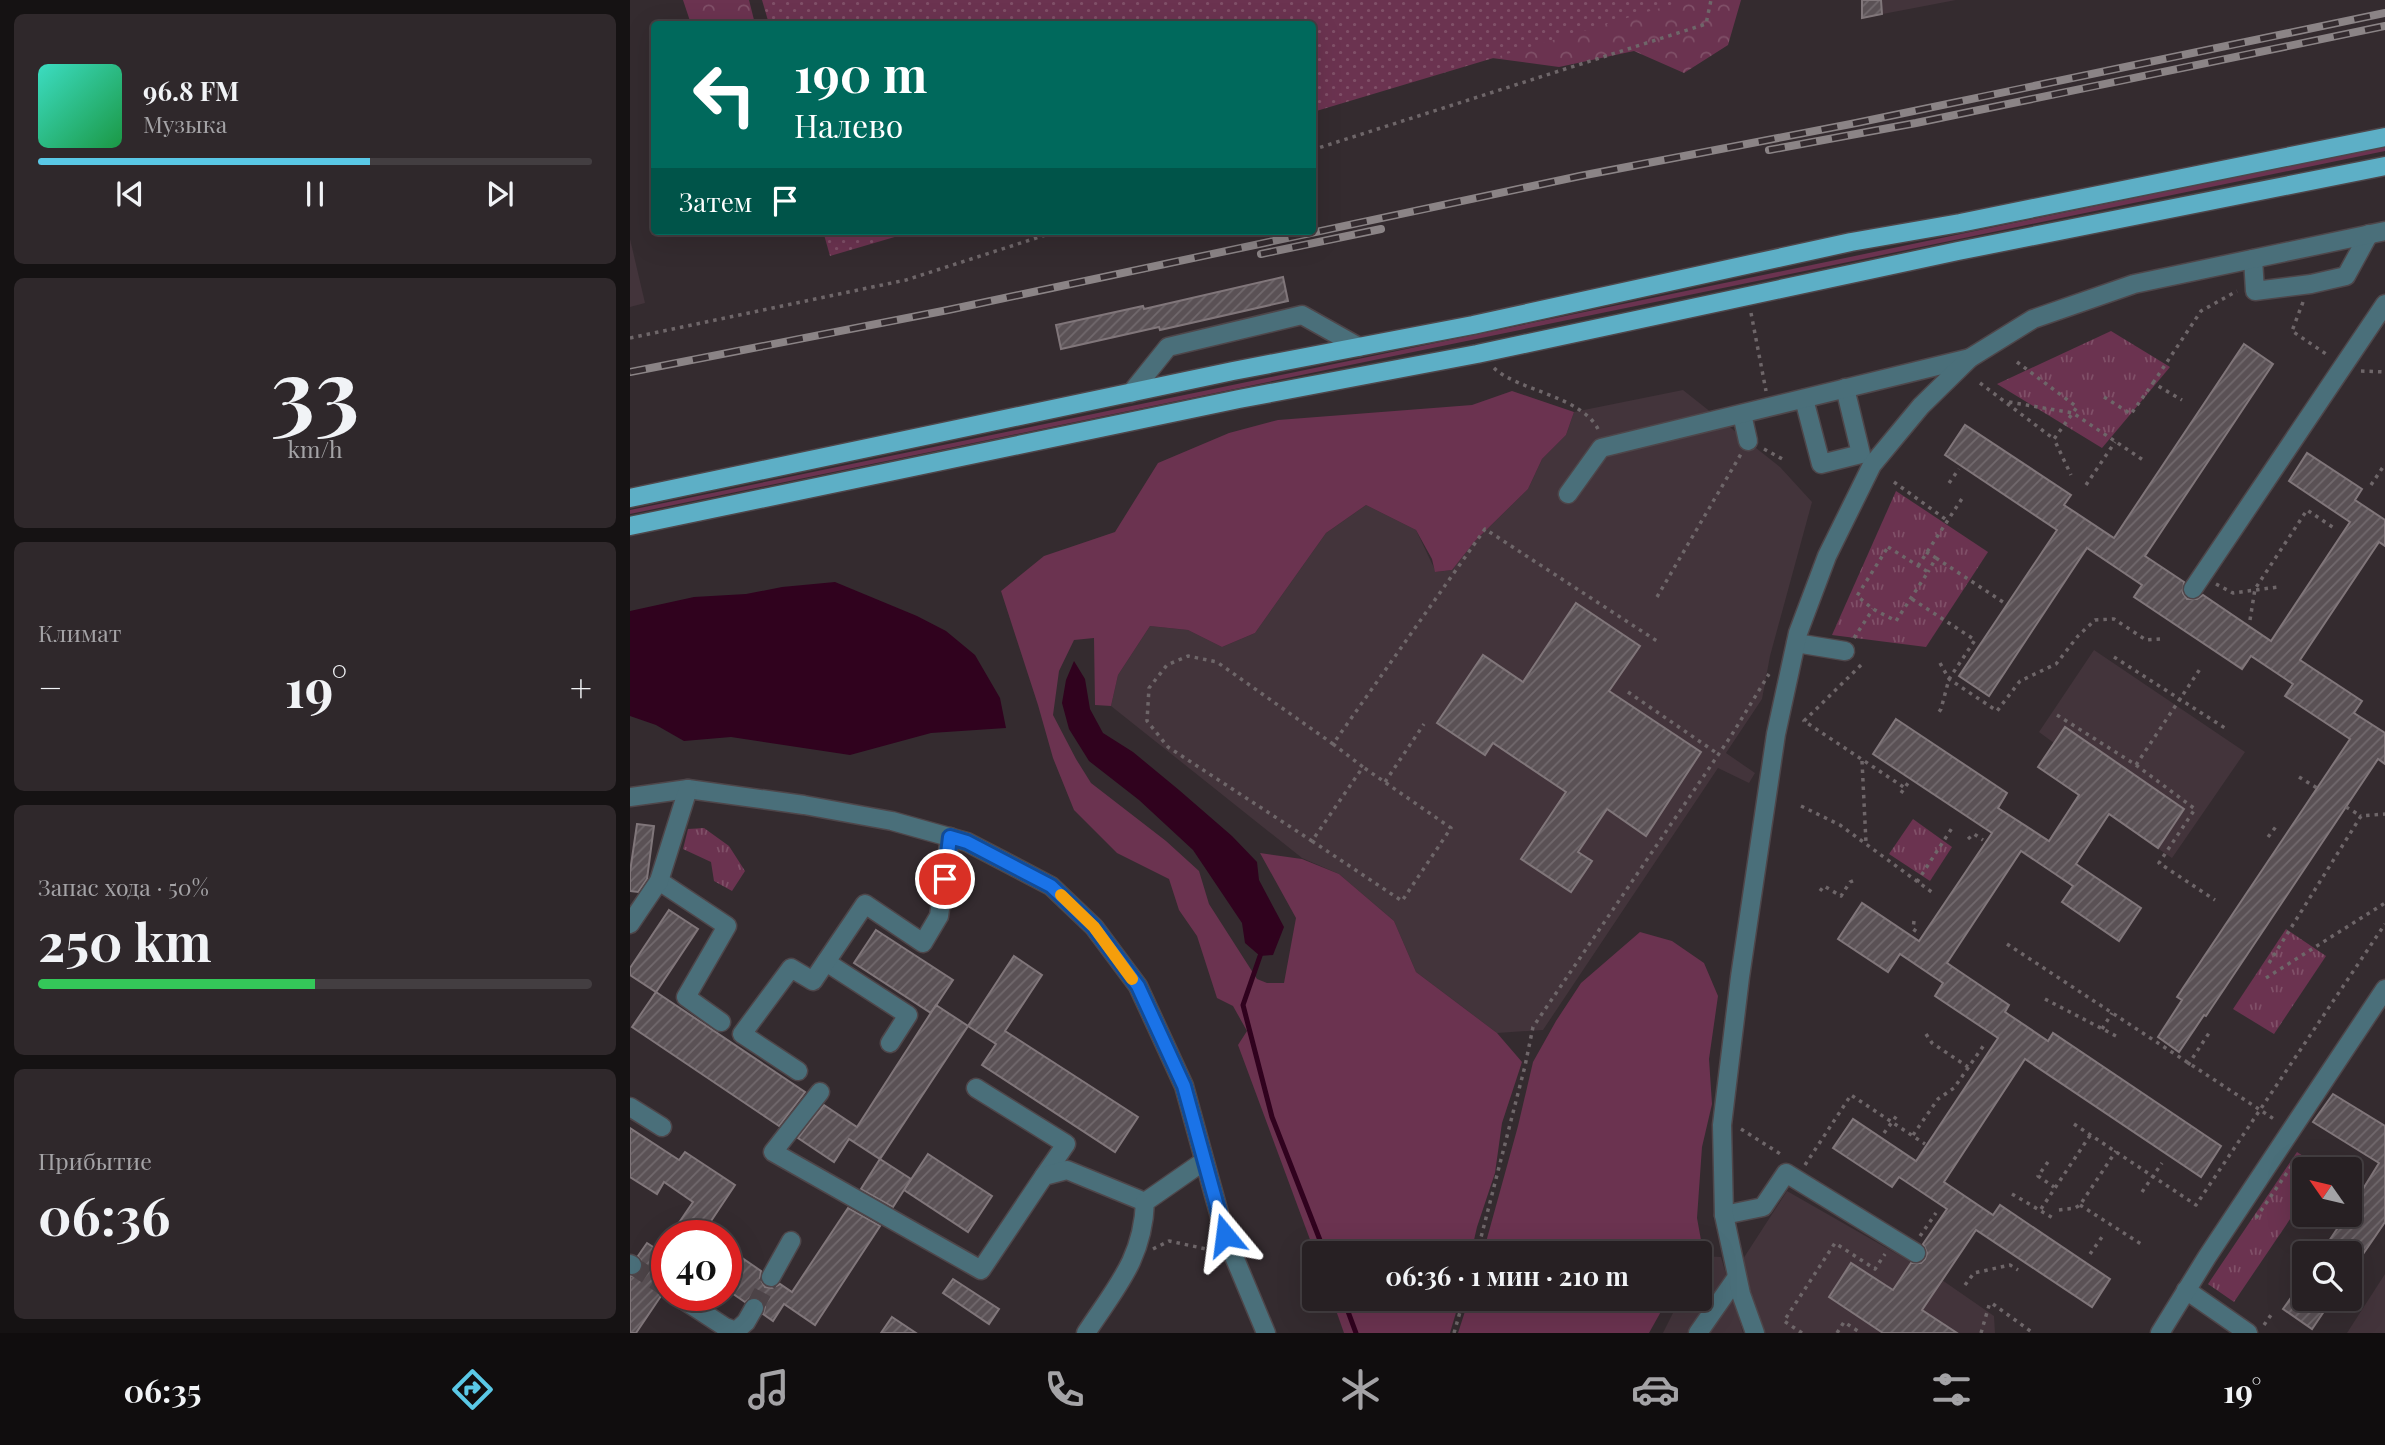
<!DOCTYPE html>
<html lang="ru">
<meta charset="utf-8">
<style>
:root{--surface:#272023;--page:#2f282b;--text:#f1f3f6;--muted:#a4a3a6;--line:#433e41;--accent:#5ac8e6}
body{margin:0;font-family:"Playfair Display",serif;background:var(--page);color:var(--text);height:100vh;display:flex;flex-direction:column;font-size:26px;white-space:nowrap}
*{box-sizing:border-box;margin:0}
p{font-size:23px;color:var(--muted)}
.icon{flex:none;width:38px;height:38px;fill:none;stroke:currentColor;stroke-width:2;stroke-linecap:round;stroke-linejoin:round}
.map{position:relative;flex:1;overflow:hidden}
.sheet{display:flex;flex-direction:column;gap:14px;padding:14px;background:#151213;width:630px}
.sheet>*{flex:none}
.banner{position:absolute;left:21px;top:21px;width:665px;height:214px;border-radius:7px;box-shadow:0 7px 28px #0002,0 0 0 2px var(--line);background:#00695c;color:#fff;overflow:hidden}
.needle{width:46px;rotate:304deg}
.tools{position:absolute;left:1662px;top:1157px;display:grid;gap:14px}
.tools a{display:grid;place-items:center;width:70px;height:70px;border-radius:7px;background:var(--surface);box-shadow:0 7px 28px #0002,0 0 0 2px var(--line);font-size:35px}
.speed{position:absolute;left:21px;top:1220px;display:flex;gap:14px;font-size:35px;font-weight:700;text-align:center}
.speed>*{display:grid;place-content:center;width:91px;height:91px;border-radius:50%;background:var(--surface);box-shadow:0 7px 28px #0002,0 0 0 2px var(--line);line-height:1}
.speed .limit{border:10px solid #d22;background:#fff;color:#111}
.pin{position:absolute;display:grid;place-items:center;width:60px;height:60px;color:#fff;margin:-30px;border:4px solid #fff;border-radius:50%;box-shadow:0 2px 7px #0007}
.me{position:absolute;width:77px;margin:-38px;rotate:344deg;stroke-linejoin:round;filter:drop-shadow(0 0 5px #0008)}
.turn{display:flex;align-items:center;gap:24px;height:147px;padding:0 28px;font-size:32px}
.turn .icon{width:91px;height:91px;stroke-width:2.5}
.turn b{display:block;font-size:49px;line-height:60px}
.then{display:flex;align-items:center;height:66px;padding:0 28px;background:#0003;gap:14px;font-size:26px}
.big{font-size:52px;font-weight:700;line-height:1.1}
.sheet .widget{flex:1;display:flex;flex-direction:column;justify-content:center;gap:10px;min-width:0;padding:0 24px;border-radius:10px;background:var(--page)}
.sheet .dial{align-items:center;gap:0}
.dial b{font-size:91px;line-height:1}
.song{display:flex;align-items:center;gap:21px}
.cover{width:84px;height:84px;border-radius:10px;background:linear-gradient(135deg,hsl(170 70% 55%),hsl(140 70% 35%))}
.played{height:7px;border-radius:4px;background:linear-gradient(90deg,var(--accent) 60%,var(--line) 60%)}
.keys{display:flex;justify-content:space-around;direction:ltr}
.heat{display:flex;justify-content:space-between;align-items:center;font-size:38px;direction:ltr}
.charge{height:10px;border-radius:5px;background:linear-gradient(90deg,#34c759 50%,var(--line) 0)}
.trip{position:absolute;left:672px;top:1241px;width:410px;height:70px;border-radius:7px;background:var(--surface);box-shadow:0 7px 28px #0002,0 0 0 2px var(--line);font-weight:700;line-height:70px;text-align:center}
.tabs{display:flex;height:112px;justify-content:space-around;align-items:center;background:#100d0e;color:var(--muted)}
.tabs .icon{width:49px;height:49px}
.tabs .current{color:var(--accent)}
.tabs b{font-size:32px;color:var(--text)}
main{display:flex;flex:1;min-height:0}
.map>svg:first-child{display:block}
.built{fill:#43343b}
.grass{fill:#6b3350}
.forest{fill:url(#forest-crowns)}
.park{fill:url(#park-tufts)}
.garden{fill:url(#garden-dots)}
.water{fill:#30021e}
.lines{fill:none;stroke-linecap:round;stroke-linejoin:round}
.stream{stroke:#30021e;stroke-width:5}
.building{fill:url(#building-hatch);stroke:#80767a;stroke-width:2}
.minor-tunnel{stroke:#4d4448;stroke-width:18;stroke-dasharray:18 9;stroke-linecap:butt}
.minor-casing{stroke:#4e464a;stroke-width:21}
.major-casing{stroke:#4e464a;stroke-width:21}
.path{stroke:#6e6669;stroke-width:3.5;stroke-dasharray:3.5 5;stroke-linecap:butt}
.minor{stroke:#4a6f7a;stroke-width:18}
.major{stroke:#5dafc6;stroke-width:18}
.rail-casing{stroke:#8b8486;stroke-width:8}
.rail{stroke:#342b2f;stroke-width:5;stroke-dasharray:16;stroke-linecap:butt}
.route-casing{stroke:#114b97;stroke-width:18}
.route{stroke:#1a73e8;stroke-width:12}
.slow{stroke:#f59e0b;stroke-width:12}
</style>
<main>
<section class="sheet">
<div class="widget">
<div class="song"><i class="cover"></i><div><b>96.8 FM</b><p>Музыка</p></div></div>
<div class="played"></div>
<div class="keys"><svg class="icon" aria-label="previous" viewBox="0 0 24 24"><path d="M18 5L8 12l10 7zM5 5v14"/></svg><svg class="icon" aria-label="pause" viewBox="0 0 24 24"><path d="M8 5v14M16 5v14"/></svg><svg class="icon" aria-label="next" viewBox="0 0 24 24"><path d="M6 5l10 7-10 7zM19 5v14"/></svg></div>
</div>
<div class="widget dial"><b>33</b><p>km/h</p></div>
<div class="widget"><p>Климат</p>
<div class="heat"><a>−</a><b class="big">19°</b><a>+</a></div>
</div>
<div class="widget"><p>Запас хода · 50%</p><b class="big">250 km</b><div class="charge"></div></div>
<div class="widget"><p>Прибытие</p><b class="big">06:36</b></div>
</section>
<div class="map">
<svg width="1755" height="1333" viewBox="0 0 1755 1333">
<defs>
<pattern id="forest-crowns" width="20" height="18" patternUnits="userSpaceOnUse" patternTransform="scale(1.75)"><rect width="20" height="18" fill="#6b3350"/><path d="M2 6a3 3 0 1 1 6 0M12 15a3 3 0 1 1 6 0" fill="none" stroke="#805068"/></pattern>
<pattern id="park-tufts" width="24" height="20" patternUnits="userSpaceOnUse" patternTransform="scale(1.75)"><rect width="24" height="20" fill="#6b3350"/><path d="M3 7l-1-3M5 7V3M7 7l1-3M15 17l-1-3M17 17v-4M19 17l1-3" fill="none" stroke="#805068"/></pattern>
<pattern id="garden-dots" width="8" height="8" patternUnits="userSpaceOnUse" patternTransform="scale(1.75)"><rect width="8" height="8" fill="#6b3350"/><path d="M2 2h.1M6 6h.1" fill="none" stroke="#805068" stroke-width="1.8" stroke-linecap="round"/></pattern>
<pattern id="building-hatch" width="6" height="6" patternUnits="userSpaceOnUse" patternTransform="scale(1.75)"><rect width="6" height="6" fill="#5a5155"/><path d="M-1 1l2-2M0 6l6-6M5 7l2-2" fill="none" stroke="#71696d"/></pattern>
</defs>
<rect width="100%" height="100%" fill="#342b2f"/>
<g class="built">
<polygon points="1232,0 1326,0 1232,18"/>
<polygon points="0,239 15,303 0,307"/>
<polygon points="1053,390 1150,467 1182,502 1140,656 1132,699 1096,753 1125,773 1119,783 1088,768 913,1030 867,1033 786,972 764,921 709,874 672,858 481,706 488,675 520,626 558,630 592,647 625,633 696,533 736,505 786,530 806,572 822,570 845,541 898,489 912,459 936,435 944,412"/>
<polygon points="1464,650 1615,752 1542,858 1408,767 1424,743 1409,732"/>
<polygon points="1157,1191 1281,1262 1263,1291 1292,1310 1312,1280 1364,1316 1365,1333 1134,1333 1126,1313 1113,1259"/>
<polygon points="1070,1256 1091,1257 1113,1333 1033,1333 1050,1299 1069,1298"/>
<polygon points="1755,1274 1755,1333 1717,1333"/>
</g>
<g class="grass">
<polygon points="1755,146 1755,151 0,514 0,510"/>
<polygon points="882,391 944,412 936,435 912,459 898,489 845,541 822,570 805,572 802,559 786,530 736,505 696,533 625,633 592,647 558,630 520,626 488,675 481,706 465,705 464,638 444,640 429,671 423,715 446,759 461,783 536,841 569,871 579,904 627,979 637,983 654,983 666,918 630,853 672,859 709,874 764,921 786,972 867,1033 892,1062 872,1123 865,1173 847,1227 841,1253 685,1253 608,1045 617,1031 603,1006 587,998 567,936 549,910 539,879 487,853 444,810 423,758 408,705 371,591 414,556 485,532 528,463 599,433 648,420 842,405"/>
<polygon points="1010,932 1042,941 1074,963 1088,996 1079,1059 1082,1104 1072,1147 1067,1218 1071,1240 1064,1253 853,1253 888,1126 903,1062 926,1021 951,983"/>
<polygon points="702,1299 702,1298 830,1299 820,1333 714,1333"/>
<polygon points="839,1299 839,1298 1038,1299 1019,1333 828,1333"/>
</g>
<g class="forest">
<polygon points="53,0 119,0 125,24 61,24"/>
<polygon points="948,0 1111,0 1098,45 1054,73 1004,51 929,67 862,58 868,45"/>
</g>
<g class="park">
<polygon points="1481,331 1540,367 1472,448 1367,384"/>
<polygon points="1266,491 1358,552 1296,647 1202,635"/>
<polygon points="1283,819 1322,847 1300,881 1259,854"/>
<polygon points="74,828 99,846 115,871 102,891 84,881 81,862 53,849 58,829"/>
<polygon points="1656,929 1696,956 1644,1034 1603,1009"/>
<polygon points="1667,1152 1693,1169 1675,1169 1675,1197 1604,1302 1578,1284"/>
</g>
<g class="garden">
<polygon points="132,0 1057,0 683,112 682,24 139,24"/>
<polygon points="193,231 285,231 200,256"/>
</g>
<g class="water">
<polygon points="205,582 287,616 316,631 345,655 370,698 376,728 301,733 220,755 101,737 54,741 26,725 0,716 0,611 64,597 116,594 152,587"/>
<polygon points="444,661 455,679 460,709 473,733 503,752 549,790 602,836 627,862 629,880 654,927 643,955 630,956 615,943 612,923 563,850 509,800 459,761 439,729 432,703 436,680"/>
</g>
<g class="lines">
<g class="stream">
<polyline points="630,956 613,1005 642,1117 695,1253"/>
<polyline points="713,1298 726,1333"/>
</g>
</g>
<g class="building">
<polygon points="1232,0 1251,0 1252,14 1232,18"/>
<polygon points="653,277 658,301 530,330 529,327 431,349 426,325 513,306 514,309"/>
<polygon points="1614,344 1643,364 1515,556 1554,582 1553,593 1557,599 1567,599 1573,595 1641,641 1720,522 1659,481 1677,453 1732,489 1725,500 1755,520 1755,546 1749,542 1670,660 1732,701 1724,713 1755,733 1755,764 1748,759 1576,1016 1574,1015 1549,1052 1528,1037 1552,1000 1547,997 1720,739 1655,696 1663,684 1621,656 1612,669 1504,597 1512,585 1457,548 1359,696 1329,676 1427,530 1315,455 1335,425 1441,495 1434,505 1484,538"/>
<polygon points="946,603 1010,646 979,691 1071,752 1016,836 977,809 948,852 962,861 941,892 891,859 936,792 863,743 855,755 807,723 853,655 893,682"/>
<polygon points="1266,719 1377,793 1368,808 1419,841 1449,795 1408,767 1435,727 1554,809 1528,848 1479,814 1446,864 1511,908 1489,941 1432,902 1443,886 1391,851 1317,963 1379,1005 1375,1012 1418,1041 1423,1033 1591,1146 1571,1177 1395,1059 1314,1182 1363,1215 1370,1205 1480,1279 1462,1307 1346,1230 1292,1310 1327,1333 1253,1333 1199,1297 1221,1263 1263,1290 1281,1263 1291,1263 1295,1259 1297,1253 1293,1244 1317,1209 1269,1177 1262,1187 1203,1148 1223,1119 1286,1161 1368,1038 1305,996 1313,983 1270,954 1258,972 1208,939 1232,903 1289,941 1362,833 1243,754"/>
<polygon points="7,824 24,826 17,879 8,892 0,891 0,872"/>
<polygon points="39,910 68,929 26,992 0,975 0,968"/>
<polygon points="246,930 323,980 301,1013 224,963"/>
<polygon points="384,956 412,975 375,1031 508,1117 485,1152 352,1065 366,1044 338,1026"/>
<polygon points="26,992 175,1092 149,1126 2,1027"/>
<polygon points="306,1005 338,1026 250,1159 219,1139 204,1162 168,1138 194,1105 227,1127"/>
<polygon points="1703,1094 1755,1126 1755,1222 1720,1273 1720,1253 1691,1253 1717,1214 1720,1214 1720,1210 1749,1163 1683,1122"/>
<polygon points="0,1128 49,1160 55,1152 105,1185 71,1236 40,1236 63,1202 34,1182 27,1194 0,1177"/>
<polygon points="298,1154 362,1196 338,1232 274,1190"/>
<polygon points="250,1159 281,1179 263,1207 231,1189"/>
<polygon points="218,1208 250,1226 185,1325 154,1304 143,1321 133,1314 135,1307 130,1299 123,1297 115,1302 96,1289 96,1247 131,1271 130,1278 135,1287 142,1288 150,1284 162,1292"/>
<polygon points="17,1243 37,1256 37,1287 6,1333 0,1333 0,1276 8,1275 12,1271 13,1264 8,1256"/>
<polygon points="1675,1278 1675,1298 1703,1298 1682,1329 1653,1309"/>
<polygon points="323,1279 369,1309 359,1324 313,1293"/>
<polygon points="262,1317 286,1333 251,1333"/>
</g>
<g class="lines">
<g class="minor-tunnel">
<polyline points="2,1265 36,1288"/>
<polyline points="124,1308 141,1277"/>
</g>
<g class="minor-casing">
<g id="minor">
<polyline points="1623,259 1625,291 1681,284 1716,276 1739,234"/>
<polyline points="501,393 538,347 672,315 729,347"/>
<polyline points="1174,399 1191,464 1231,454 1215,388"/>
<polyline points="1112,414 1118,441"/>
<polyline points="938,494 971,448 1340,358"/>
<polyline points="1563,589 1755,304"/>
<polyline points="1166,643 1215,651"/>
<polyline points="0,797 58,789 174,805 262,821 337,842 421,886 464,927 508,986 554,1086 595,1235 636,1333"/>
<polyline points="29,881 97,926 56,997 91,1022"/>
<polyline points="0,924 29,881 58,789"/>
<polyline points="196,962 278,1015 260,1043"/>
<polyline points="168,1071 112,1034 161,968 183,981 235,904 293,943 309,916 320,837"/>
<polyline points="346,1088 436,1144 414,1176"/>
<polyline points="190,1092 143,1152 351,1270 414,1176 437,1170 515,1202"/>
<polyline points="0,1107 32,1127"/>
<polyline points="1094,1215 1133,1207 1156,1173 1286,1253"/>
<polyline points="0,1264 2,1265"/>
<polyline points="141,1277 161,1241"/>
<polyline points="1556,1290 1618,1333"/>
<polyline points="46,1295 95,1327 106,1331 116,1322 124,1308"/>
<path d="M456,1333C486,1287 513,1259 515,1202L574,1161"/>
<polyline points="1068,1333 1107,1277"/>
<polyline points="1125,1333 1111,1294 1094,1215 1092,1125 1110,977 1146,734 1168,633 1197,556 1242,465 1291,406 1340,358 1403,319 1504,284 1755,231"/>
<polyline points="1530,1333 1577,1257 1755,989"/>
</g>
</g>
<g class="major-casing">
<g id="major">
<polyline points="0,498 603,371 843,325 1221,242 1330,223 1755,137"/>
<polyline points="0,526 609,399 847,354 1328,251 1755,166"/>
</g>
</g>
<g class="path">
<polyline points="682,150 1076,24 1081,0"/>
<polyline points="1673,302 1662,331 1699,356"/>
<polyline points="1121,313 1136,391"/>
<polyline points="0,338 276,280 428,231"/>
<polyline points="1387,362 1447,407 1424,439 1441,475"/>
<path d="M864,368C888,391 953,396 969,431"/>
<polyline points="1731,371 1755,372"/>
<polyline points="1350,383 1424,439"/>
<polyline points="1523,383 1571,311 1607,291"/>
<polyline points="1474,397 1501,414 1523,383 1552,400"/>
<polyline points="1379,402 1443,413 1513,460"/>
<polyline points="1134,449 1156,461"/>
<polyline points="1264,482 1318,521"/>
<polyline points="1319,483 1329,469"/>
<polyline points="1456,485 1485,442"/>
<polyline points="1741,485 1755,464"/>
<polygon points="1258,547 1298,572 1266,621 1243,609 1227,596"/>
<polyline points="1296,552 1306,558 1298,572"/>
<polyline points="1306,558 1373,602"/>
<polyline points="1288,566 1333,497"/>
<polyline points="1586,584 1603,593 1648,587"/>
<polyline points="1027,597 1111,454"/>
<polyline points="1282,599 1345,640 1319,679 1311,709 1307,715"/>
<polyline points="1620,620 1625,589 1677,510 1704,528"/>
<polyline points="1224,638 1243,609"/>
<polyline points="1484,657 1598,730"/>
<polyline points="1310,663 1319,679 1367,711 1390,681 1426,664 1448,636 1465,620 1484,619 1516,640 1530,639"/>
<polyline points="1231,665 1174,721 1275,788"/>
<polyline points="998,692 1088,754"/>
<polyline points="1427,715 1506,765 1565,809 1529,863 1585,900"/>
<polyline points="703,744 733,767 682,841 538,747 517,721 519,688 537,665 558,656 587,662 703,744 855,529 1030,643"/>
<polyline points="1232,761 1236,843"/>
<polyline points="1506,765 1572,666"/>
<polyline points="1669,777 1687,788"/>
<polyline points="755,782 794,724"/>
<polyline points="1271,793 1278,783"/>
<polyline points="1171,806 1210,825 1303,893"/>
<polyline points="1716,807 1731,816"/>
<polyline points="1638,837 1648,824"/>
<polyline points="1338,839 1344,834 1353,840"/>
<polyline points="682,841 772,901 821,828 733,767"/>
<polyline points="1287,882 1322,828"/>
<polyline points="1190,891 1194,886 1211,896 1220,882 1225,880"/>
<polyline points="1284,921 1283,929 1290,934"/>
<polyline points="1377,944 1647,1121"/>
<polyline points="1639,963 1731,816 1755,814"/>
<polyline points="1636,978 1755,903"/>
<polyline points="1415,999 1486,1036"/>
<polyline points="1472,1029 1482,1013"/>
<polyline points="1296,1034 1302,1043 1338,1067"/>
<polyline points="1558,1065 1581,1030"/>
<polyline points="1444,1124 1566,1205 1755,924"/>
<polyline points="1111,1129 1152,1155"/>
<polyline points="1254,1133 1268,1114"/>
<polyline points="1283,1135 1308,1099 1324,1088 1354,1045"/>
<polyline points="1418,1162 1408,1176 1424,1187"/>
<polyline points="1175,1165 1221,1095 1295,1144"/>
<polyline points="1512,1192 1532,1163"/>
<polyline points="1382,1194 1423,1218"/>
<polyline points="1450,1205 1511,1244"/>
<polyline points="1411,1209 1461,1134"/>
<polyline points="1429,1210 1445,1208 1450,1205 1486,1151"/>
<polyline points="1626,1218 1667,1158"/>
<polyline points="1290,1236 1306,1213"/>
<polyline points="523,1249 539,1241 581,1250"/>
<polyline points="847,1253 895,1066 903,1027 1101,736 1139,674"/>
<polyline points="1460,1254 1472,1237"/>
<polyline points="1335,1285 1344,1273 1380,1265 1388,1270"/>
<polyline points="1363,1304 1403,1333"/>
<polyline points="1634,1325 1643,1312"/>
<polyline points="824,1333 834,1298"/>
<polyline points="1172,1333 1154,1321 1205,1243 1245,1269 1255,1254"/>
<polyline points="1207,1333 1214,1322 1231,1333"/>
<polyline points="1351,1333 1360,1302"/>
</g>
<use href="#minor" class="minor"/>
<use href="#major" class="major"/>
<g class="rail-casing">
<g id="rail">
<polyline points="1139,150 1286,123 1755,26"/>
<polyline points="631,254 751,229"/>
<polyline points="0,372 318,310 950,176 1226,123 1755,13"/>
</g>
</g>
<use href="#rail" class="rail"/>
</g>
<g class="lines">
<g class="route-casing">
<polyline id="route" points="315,879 320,837 337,842 421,886 464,927 508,986 554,1086 595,1235"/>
</g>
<use href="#route" class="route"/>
<polyline class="slow" points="431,895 464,927 502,979"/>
</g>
</svg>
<div class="tools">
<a><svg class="needle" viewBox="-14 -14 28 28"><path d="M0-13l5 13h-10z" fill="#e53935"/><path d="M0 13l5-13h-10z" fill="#a4a3a6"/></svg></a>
<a><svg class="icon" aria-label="search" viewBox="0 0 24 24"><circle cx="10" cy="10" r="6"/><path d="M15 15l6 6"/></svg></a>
</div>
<div class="speed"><div class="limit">40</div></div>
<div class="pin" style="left:315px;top:879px;background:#d93025"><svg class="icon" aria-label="arrive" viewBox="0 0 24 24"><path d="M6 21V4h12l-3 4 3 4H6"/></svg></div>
<svg class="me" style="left:595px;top:1235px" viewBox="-20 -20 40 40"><path d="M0-17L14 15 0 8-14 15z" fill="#1a73e8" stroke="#fff" stroke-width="4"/></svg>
<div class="trip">06:36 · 1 мин · 210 m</div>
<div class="banner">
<div class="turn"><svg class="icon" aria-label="left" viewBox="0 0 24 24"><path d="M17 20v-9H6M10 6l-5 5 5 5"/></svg><div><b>190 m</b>Налево</div></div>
<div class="then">Затем<svg class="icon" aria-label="arrive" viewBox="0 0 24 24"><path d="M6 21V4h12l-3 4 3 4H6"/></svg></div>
</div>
</div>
</main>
<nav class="tabs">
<b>06:35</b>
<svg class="icon current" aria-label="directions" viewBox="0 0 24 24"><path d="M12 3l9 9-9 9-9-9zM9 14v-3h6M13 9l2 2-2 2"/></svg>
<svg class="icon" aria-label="music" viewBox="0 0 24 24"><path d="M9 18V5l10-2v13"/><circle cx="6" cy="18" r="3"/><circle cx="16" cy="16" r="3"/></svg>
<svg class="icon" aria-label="phone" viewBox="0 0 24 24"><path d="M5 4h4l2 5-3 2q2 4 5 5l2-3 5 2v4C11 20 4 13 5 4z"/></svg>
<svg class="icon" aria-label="climate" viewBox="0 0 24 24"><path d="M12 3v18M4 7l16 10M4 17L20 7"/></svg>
<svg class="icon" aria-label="car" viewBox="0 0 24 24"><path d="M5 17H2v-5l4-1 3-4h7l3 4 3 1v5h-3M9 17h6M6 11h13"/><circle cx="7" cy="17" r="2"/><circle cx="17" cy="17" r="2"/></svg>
<svg class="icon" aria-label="filters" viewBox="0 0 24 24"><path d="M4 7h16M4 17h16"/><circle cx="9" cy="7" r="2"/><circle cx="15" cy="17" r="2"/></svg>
<b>19°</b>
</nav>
